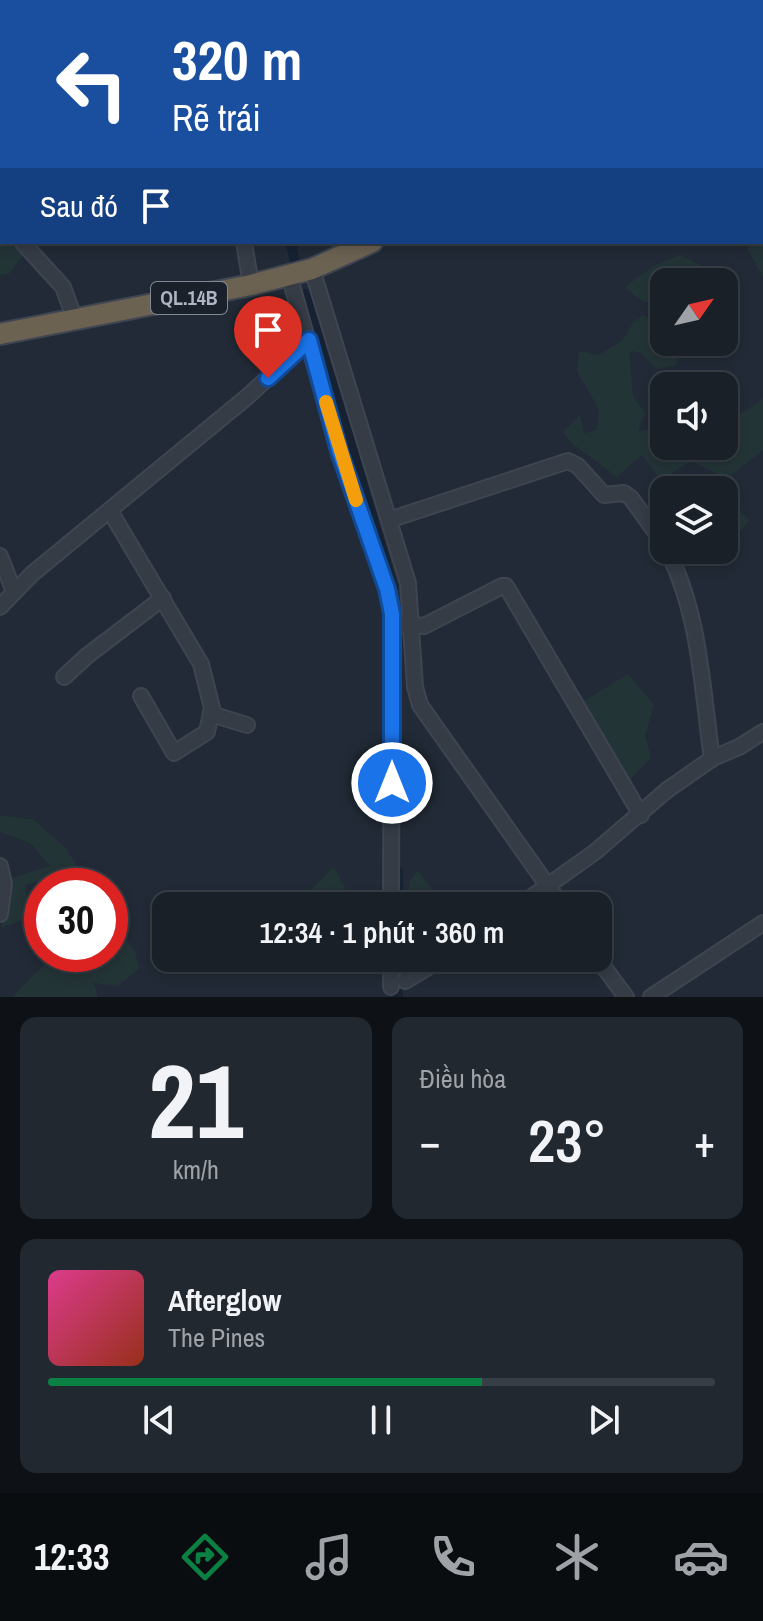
<!DOCTYPE html>
<html lang="vi">
<meta charset="utf-8">
<style>
:root{--surface:#192028;--page:#222830;--text:#f1f3f6;--muted:#9fa3a8;--line:#373e45;--accent:#0b8043}
body{margin:0;font-family:"Archivo Narrow",sans-serif;background:var(--page);color:var(--text);height:100vh;display:flex;flex-direction:column;font-size:30px;white-space:nowrap}
*{box-sizing:border-box;margin:0}
p{font-size:26px;color:var(--muted)}
.icon{flex:none;width:44px;height:44px;fill:none;stroke:currentColor;stroke-width:2;stroke-linecap:round;stroke-linejoin:round}
.map{position:relative;height:997px;overflow:hidden}
.panel{display:flex;flex-direction:column;gap:20px;padding:20px;background:#0e1216;flex:1}
.panel>*{flex:none}
.guide{position:absolute;left:0px;top:0px;width:764px;height:244px;box-shadow:0 4px 12px #0003,0 0 0 2px var(--line);background:#1a4fa0;color:#fff;overflow:hidden}
.needle{width:52px;rotate:56deg}
.buttons{position:absolute;left:650px;top:268px;display:grid;gap:16px}
.buttons a{display:grid;place-items:center;width:88px;height:88px;border-radius:16px;background:var(--surface);box-shadow:0 4px 12px #0003,0 0 0 2px var(--line);font-size:40px}
.speed{position:absolute;left:24px;top:868px;display:flex;gap:16px;font-size:40px;font-weight:700;text-align:center}
.speed>*{display:grid;place-content:center;width:104px;height:104px;border-radius:50%;background:var(--surface);box-shadow:0 4px 12px #0003,0 0 0 2px var(--line);line-height:1}
.speed .limit{border:12px solid #d22;background:#fff;color:#111}
.pin{position:absolute;display:grid;place-items:center;width:68px;height:68px;color:#fff;margin:-82px -34px;border-radius:50% 50% 50% 0;rotate:-45deg;box-shadow:0 0 8px #0007}
.pin .icon{rotate:45deg}
.me{position:absolute;width:88px;margin:-44px;rotate:0deg;stroke-linejoin:round;filter:drop-shadow(0 0 6px #0008)}
.turn{display:flex;align-items:center;gap:28px;height:168px;padding:0 40px;font-size:36px}
.turn .icon{width:104px;height:104px;stroke-width:2.5}
.turn b{display:block;font-size:56px;line-height:68px}
.then{display:flex;align-items:center;height:76px;padding:0 40px;background:#0003;gap:16px;font-size:30px}
.big{font-size:60px;font-weight:600;line-height:1.1}
.panel .widget{flex:1;display:flex;flex-direction:column;justify-content:center;gap:12px;min-width:0;padding:0 28px;border-radius:16px;background:var(--page)}
.panel .dial{align-items:center;gap:0}
.dial b{font-size:104px;line-height:1}
.song{display:flex;align-items:center;gap:24px}
.cover{width:96px;height:96px;border-radius:12px;background:linear-gradient(135deg,hsl(330 70% 55%),hsl(10 70% 35%))}
.played{height:8px;border-radius:4px;background:linear-gradient(90deg,var(--accent) 65%,var(--line) 65%)}
.keys{display:flex;justify-content:space-around;direction:ltr}
.heat{display:flex;justify-content:space-between;align-items:center;font-size:44px;direction:ltr}
.panel .tiles{flex:1;display:grid;gap:20px;grid-template-columns:1fr 1fr}
.widget:last-child{grid-column:span 2}
.trip{position:absolute;left:152px;top:892px;width:460px;height:80px;border-radius:16px;background:var(--surface);box-shadow:0 4px 12px #0003,0 0 0 2px var(--line);font-weight:600;line-height:80px;text-align:center}
.tab-bar{display:flex;height:128px;justify-content:space-around;align-items:center;background:#0a0d10;color:var(--muted)}
.tab-bar .icon{width:56px;height:56px}
.tab-bar .selected{color:var(--accent)}
.tab-bar b{font-size:36px;color:var(--text)}
.map>svg:first-child{display:block}
.green{fill:#233437}
.lines{fill:none;stroke-linecap:round;stroke-linejoin:round}
.canal{stroke:#162132;stroke-width:10}
.minor-casing{stroke:#3e4550;stroke-width:18}
.highway-casing{stroke:#3f4651;stroke-width:24}
.minor{stroke:#353c46;stroke-width:14}
.highway{stroke:#6c6252;stroke-width:20}
.route-casing{stroke:#114b97;stroke-width:20}
.route{stroke:#1a73e8;stroke-width:14}
.slow{stroke:#f59e0b;stroke-width:14}
.labels{text-anchor:middle;stroke-width:8;stroke-linejoin:round;paint-order:stroke}
.shield{fill:#1a212b;stroke:#828995;stroke-width:2}
.shield-label{font-size:20px;font-weight:bold;fill:#afb6c3}
</style>
<div class="map">
<svg width="763" height="997" viewBox="0 0 763 997">
<rect width="100%" height="100%" fill="#212a36"/>
<g class="green">
<polygon points="0,232 2,242 10,242 23,255 10,273 0,275"/>
<polygon points="748,242 763,242 763,277 744,243"/>
<polygon points="680,255 703,267 712,282 664,282 664,302 643,302 625,287 653,266"/>
<polygon points="664,310 664,342 683,342 685,346 675,366 656,369 641,353 632,351 629,355 633,396 645,413 638,431 652,429 664,419 664,446 685,446 692,449 696,446 724,446 724,425 763,399 763,450 730,476 730,499 749,520 741,531 724,504 724,490 720,490 722,476 691,461 661,480 642,455 617,477 573,444 563,432 580,415 584,433 597,430 599,409 577,372 579,351 598,355 623,340 633,323 643,315 658,323"/>
<polygon points="628,674 654,705 645,735 651,758 630,780 585,712 584,701"/>
<polygon points="0,815 34,820 65,847 77,866 70,875 25,885 30,917 1,928 8,879 50,866 30,843 0,832"/>
<polygon points="334,867 354,906 295,906"/>
<polygon points="418,870 443,906 409,906 409,882"/>
<polygon points="110,917 135,951 139,969 118,986 94,983 98,997 12,997 55,954 110,954"/>
<polygon points="310,958 334,958 317,973 303,966"/>
</g>
<g class="lines">
<g class="canal">
<polyline points="613,2 616,0"/>
<polyline points="291,242 294,258"/>
<polyline points="307,294 393,588"/>
<polyline points="398,872 398,906"/>
<polyline points="398,958 398,997"/>
</g>
<g class="minor-casing">
<g id="minor">
<polyline points="0,81 2,81"/>
<polyline points="0,220 2,222"/>
<polyline points="22,242 63,287 75,320"/>
<polyline points="244,242 251,285"/>
<polyline points="312,269 408,583 415,687 420,705 562,906"/>
<polyline points="289,275 339,451 387,589 392,614 391,906"/>
<polyline points="110,511 201,664 212,708 207,732 174,753 141,696"/>
<polyline points="389,520 568,461 578,466 604,495 624,493 631,498 664,544"/>
<path d="M667,550C700,614 702,688 712,759"/>
<polyline points="0,556 14,592"/>
<polyline points="0,607 32,574 247,397 309,340"/>
<polyline points="402,624 424,626 502,586 506,586 641,815"/>
<polyline points="64,677 88,655 163,598"/>
<polyline points="211,714 247,725"/>
<polyline points="0,866 4,884 0,914"/>
<polyline points="519,906 595,852 667,790 713,758 739,747 763,732"/>
<polyline points="597,958 626,997"/>
<polyline points="405,981 443,958"/>
<polyline points="391,987 391,958"/>
<polyline points="651,997 763,923"/>
</g>
</g>
<g class="highway-casing">
<g id="highway">
<polyline points="715,2 718,0"/>
<polyline points="0,334 251,285 312,269 372,242"/>
</g>
</g>
<use href="#minor" class="minor"/>
<use href="#highway" class="highway"/>
</g>
<g class="lines">
<g class="route-casing">
<polyline id="route" points="268,378 309,340 339,451 387,589 392,614 392,783"/>
</g>
<use href="#route" class="route"/>
<polyline class="slow" points="326,402 356,500"/>
</g>
<g class="labels">
<rect class="shield" x="151" y="282" width="76" height="32" rx="6"/>
<g class="shield-label">
<text x="189" y="305">QL.14B</text>
</g>
</g>
</svg>
<div class="buttons">
<a><svg class="needle" viewBox="-14 -14 28 28"><path d="M0-13l5 13h-10z" fill="#e53935"/><path d="M0 13l5-13h-10z" fill="#9fa3a8"/></svg></a>
<a><svg class="icon" aria-label="sound" viewBox="0 0 24 24"><path d="M4 9h4l5-4v14l-5-4H4zM17 9q2 3 0 6"/></svg></a>
<a><svg class="icon" aria-label="layers" viewBox="0 0 24 24"><path d="M12 4l9 5-9 5-9-5zM3 14l9 5 9-5"/></svg></a>
</div>
<div class="speed"><div class="limit">30</div></div>
<div class="pin" style="left:268px;top:378px;background:#d93025"><svg class="icon" aria-label="arrive" viewBox="0 0 24 24"><path d="M6 21V4h12l-3 4 3 4H6"/></svg></div>
<svg class="me" style="left:392px;top:783px" viewBox="-20 -20 40 40"><circle r="17" fill="#1a73e8" stroke="#fff" stroke-width="3"/><path d="M0-11L8 9 0 5-8 9z" fill="#fff"/></svg>
<div class="trip">12:34 · 1 phút · 360 m</div>
<div class="guide">
<div class="turn"><svg class="icon" aria-label="left" viewBox="0 0 24 24"><path d="M17 20v-9H6M10 6l-5 5 5 5"/></svg><div><b>320 m</b>Rẽ trái</div></div>
<div class="then">Sau đó<svg class="icon" aria-label="arrive" viewBox="0 0 24 24"><path d="M6 21V4h12l-3 4 3 4H6"/></svg></div>
</div>
</div>
<section class="panel">
<div class="tiles">
<div class="widget dial"><b>21</b><p>km/h</p></div>
<div class="widget"><p>Điều hòa</p>
<div class="heat"><a>−</a><b class="big">23°</b><a>+</a></div>
</div>
<div class="widget">
<div class="song"><i class="cover"></i><div><b>Afterglow</b><p>The Pines</p></div></div>
<div class="played"></div>
<div class="keys"><svg class="icon" aria-label="previous" viewBox="0 0 24 24"><path d="M18 5L8 12l10 7zM5 5v14"/></svg><svg class="icon" aria-label="pause" viewBox="0 0 24 24"><path d="M8 5v14M16 5v14"/></svg><svg class="icon" aria-label="next" viewBox="0 0 24 24"><path d="M6 5l10 7-10 7zM19 5v14"/></svg></div>
</div>
</div>
</section>
<nav class="tab-bar">
<b>12:33</b>
<svg class="icon selected" aria-label="directions" viewBox="0 0 24 24"><path d="M12 3l9 9-9 9-9-9zM9 14v-3h6M13 9l2 2-2 2"/></svg>
<svg class="icon" aria-label="music" viewBox="0 0 24 24"><path d="M9 18V5l10-2v13"/><circle cx="6" cy="18" r="3"/><circle cx="16" cy="16" r="3"/></svg>
<svg class="icon" aria-label="phone" viewBox="0 0 24 24"><path d="M5 4h4l2 5-3 2q2 4 5 5l2-3 5 2v4C11 20 4 13 5 4z"/></svg>
<svg class="icon" aria-label="climate" viewBox="0 0 24 24"><path d="M12 3v18M4 7l16 10M4 17L20 7"/></svg>
<svg class="icon" aria-label="car" viewBox="0 0 24 24"><path d="M5 17H2v-5l4-1 3-4h7l3 4 3 1v5h-3M9 17h6M6 11h13"/><circle cx="7" cy="17" r="2"/><circle cx="17" cy="17" r="2"/></svg>
</nav>
